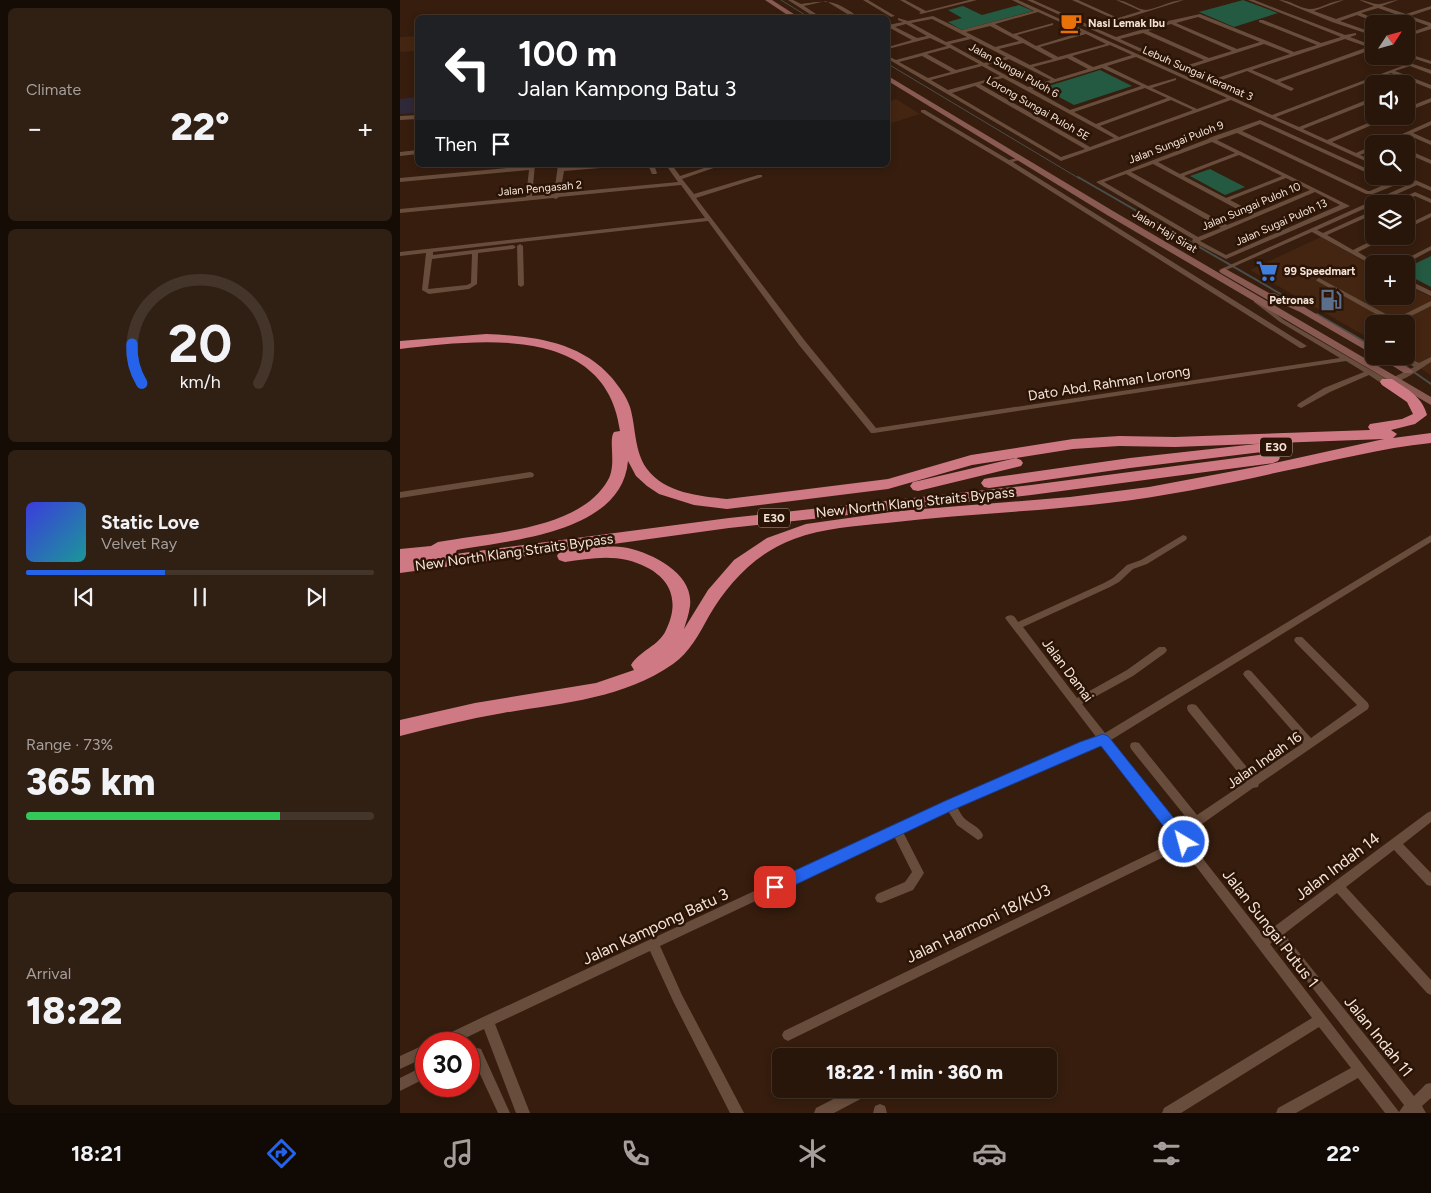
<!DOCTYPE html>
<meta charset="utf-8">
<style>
:root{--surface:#28160a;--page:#301f13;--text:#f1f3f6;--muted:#a59f9c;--line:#44352b;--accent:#2563eb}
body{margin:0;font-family:Figtree,sans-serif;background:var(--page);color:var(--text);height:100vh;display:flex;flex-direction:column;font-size:19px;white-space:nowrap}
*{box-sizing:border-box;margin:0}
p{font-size:16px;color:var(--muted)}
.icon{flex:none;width:28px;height:28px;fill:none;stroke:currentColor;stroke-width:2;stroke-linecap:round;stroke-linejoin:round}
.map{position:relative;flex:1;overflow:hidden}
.details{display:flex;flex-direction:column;gap:8px;padding:8px;background:#160c06;width:400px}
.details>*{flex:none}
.banner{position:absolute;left:15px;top:15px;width:475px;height:152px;border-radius:8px;box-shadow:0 2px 8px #0003,0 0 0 1px var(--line);background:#202124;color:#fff;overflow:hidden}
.needle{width:32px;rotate:54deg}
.fabs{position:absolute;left:965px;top:15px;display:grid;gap:10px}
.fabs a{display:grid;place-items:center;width:50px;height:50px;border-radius:8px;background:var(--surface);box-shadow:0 2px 8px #0003,0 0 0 1px var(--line);font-size:25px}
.speed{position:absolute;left:15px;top:1032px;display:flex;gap:10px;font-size:25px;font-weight:700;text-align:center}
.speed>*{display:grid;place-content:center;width:65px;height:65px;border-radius:50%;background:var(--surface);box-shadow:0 2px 8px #0003,0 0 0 1px var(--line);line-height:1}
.speed .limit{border:8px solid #d22;background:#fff;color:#111}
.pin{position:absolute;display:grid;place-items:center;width:42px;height:42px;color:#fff;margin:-21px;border-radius:10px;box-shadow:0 2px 8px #0006}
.me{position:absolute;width:55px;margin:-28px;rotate:323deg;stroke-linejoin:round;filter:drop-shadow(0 0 4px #0008)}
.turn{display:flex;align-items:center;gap:18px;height:105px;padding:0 20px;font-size:22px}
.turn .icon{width:65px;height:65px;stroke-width:2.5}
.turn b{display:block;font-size:35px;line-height:42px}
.then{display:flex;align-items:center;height:48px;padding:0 20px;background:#0003;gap:10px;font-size:19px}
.big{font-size:38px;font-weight:800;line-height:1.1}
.details .widget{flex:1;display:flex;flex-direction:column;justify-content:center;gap:8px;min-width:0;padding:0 18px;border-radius:8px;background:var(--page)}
.details .dial{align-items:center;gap:0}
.dial svg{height:130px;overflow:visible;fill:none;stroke:var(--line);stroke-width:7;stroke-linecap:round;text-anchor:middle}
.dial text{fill:var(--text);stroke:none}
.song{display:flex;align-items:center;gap:15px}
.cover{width:60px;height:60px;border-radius:8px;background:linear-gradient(135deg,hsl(240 70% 55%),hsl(180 70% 35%))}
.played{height:5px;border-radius:2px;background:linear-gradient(90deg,var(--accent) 40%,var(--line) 40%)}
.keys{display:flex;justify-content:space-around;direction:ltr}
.heat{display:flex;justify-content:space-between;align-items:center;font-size:28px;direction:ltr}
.charge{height:8px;border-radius:4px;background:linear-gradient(90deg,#34c759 73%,var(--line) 0)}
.trip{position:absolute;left:372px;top:1048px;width:285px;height:50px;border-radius:8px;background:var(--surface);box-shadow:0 2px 8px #0003,0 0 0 1px var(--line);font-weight:800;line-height:50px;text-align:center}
.menu{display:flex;height:80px;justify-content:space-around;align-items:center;background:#100904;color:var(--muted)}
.menu .icon{width:35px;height:35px}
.menu .active{color:var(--accent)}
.menu b{font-size:22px;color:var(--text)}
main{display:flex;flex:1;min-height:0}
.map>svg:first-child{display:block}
.built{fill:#442511}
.education{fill:#2e2838}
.green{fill:#245942}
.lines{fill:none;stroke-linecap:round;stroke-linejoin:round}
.stream-far1{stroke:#4a4e4b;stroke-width:1}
.stream{stroke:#4a4e4b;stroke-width:2}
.street{fill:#694d3c;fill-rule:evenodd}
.secondary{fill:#885a52;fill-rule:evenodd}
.highway{fill:#cf7984;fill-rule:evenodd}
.route{fill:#2563eb;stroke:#184099}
.labels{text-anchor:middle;stroke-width:5;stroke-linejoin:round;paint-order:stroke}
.far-poi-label{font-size:11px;font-weight:bold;fill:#f5e4da;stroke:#2b1405;text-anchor:start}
.far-street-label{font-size:11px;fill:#f5e4da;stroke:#2b1405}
.shield{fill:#2b1405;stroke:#b8a69a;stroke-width:1}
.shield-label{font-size:12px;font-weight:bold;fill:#f5e4da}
.street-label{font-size:14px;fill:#f5e4da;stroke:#2b1405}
.near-street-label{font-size:16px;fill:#f5e4da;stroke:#2b1405}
</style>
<main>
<section class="details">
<div class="widget"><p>Climate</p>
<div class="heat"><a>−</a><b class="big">22°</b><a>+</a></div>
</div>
<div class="widget dial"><svg viewBox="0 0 100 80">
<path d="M14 69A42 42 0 1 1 86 69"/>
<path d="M14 69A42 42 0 0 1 8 45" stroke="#2563eb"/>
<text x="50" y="56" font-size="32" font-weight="700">20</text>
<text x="50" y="72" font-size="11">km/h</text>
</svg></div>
<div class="widget">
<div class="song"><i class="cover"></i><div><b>Static Love</b><p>Velvet Ray</p></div></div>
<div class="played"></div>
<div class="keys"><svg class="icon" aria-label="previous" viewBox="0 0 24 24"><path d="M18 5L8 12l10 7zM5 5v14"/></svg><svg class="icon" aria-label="pause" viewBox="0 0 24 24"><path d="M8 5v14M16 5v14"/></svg><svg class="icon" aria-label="next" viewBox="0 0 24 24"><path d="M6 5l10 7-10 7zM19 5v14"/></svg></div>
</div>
<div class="widget"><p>Range · 73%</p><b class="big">365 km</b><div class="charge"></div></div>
<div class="widget"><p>Arrival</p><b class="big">18:22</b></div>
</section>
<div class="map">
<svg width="1031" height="1113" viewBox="0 0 1031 1113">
<rect width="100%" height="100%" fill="#361d0e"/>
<g class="built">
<polygon points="17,36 17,51 0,52 0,37"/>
<polygon points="496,99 520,114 488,124 488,102"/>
<polygon points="921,237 974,267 974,296 1006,296 1006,284 1031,297 1031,375 1000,356 1006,356 1006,324 974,324 974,341 850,270"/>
</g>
<polygon class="education" points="17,97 17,113 0,114 0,99"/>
<g class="green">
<polygon points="843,0 878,13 834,27 799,12"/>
<polygon points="619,5 633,11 562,30 548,22 562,18 548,10 563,6 582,15"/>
<polygon points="700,70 732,86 674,105 642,88"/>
<polygon points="810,169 845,187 825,195 790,176"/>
<polygon points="1031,256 1031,287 1006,274 1006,268"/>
</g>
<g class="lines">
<g class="stream-far1">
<polyline points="381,0 410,18"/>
<polyline points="488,64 680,179"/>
</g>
<g class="stream">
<polyline points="678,177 905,308"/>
<polyline points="917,314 974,347"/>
<polyline points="995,359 1031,384"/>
</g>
<g class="street">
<path d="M388,0H393L401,4C431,0 434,0 460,18H454L426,1L404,6L422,18H416Z"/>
<polygon points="463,0 468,0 495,16 491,17"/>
<polygon points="500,0 505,0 526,11 569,0 577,0 521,14 519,13 521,12"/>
<path d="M612,0H618L872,115L1010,63L1031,70V74L1010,66L995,71L1031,85V89L991,73L876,117L899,127L974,97V101L903,129L927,140L985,116H993L932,142L956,153L974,145V149L960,155L974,161V165L831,100L661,161L488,59V56L496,60L547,46L530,38L488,49V47L512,40L490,28H488V25L503,22L498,20V18L508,21L533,16L562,30L634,11ZM638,12L682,32L636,46L617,35L653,25V23L613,34L595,24ZM532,19L567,37L546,42L511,23ZM506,24L527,36L517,38L495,27ZM590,26L619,41L595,47L566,32ZM686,34L706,44L658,57L640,47ZM571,39L606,57L584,63L550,44ZM623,43L653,59L630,65L599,49ZM710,45L732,55L693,67L672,56ZM550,48L579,64L556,70L527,54ZM522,56L551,72L528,78L499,62ZM736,57L827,98L797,109L752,88L776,80V78L748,86L707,66ZM667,58L688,69L655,79L633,67ZM609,59L651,80L628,87L587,65ZM582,66L600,76L548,90L531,80ZM702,68L741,86L670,110L632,89ZM603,78L714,138L690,147L580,84ZM575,86L685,149L661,157L552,93ZM745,88L767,98L696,124L674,112ZM771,100L793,110L719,137L700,126Z"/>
<path d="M627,0H633L691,26L714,19L672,0H678L718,18L741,11L716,0C727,0 737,10 746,10C757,9 770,0 784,0L695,28L716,37L768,22V21L800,14L894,52L917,45L859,22V20H863L921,43L941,37L848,0H854L945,35L956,33V35L950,37L974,46V49L880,82L893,88L894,89L891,91L847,71L811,84ZM798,17L860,42L837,49L776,23ZM771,24L832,51L809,58L748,31ZM743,33L804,60L782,67L720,39ZM945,39L968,47L876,80L852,70ZM864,44L890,54L811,80L786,69Z"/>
<path d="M879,0C890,0 899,8 909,9C918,10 933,0 944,0L914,11L936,19L974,6L959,0C965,0 970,3 976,4C983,5 991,0 998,0L982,6L1006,14L1031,6V9L1010,16L1031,23V29L1006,37V34L1029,26L978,8L961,13L987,24H980L957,15L940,21L974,33V36L932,22Z"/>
<polygon points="1006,45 1010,46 1010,48 1006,48"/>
<polygon points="1006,53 1031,61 1031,64 1006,56"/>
<polygon points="1031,98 1031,102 1006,112 1006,108"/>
<polygon points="521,110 525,110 609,160 622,157 622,159 613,162 907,346 903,348 900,348 606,163 521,112"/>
<polygon points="18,115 18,119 0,120 0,116"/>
<path d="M860,120L974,172V176L860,124L842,131L968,191H970L988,183L975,176H983L998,184L973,194H966L837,133L817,140L950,206L826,259L793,242L792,241L793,239L696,182L808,139L809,138ZM812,142L835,153L780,174L758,162ZM839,155L882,176L826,198L784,176ZM753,164L850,216L827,225L731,172ZM726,174L821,228L798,237L704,182ZM886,178L910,190L855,213L830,200ZM915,192L940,205L826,255L800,241Z"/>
<polygon points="1031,121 1031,125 1013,133 1031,141 1031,145 1008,135 988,144 980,144"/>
<polygon points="1006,149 1031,160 1031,164 1006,153"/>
<polygon points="18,150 18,154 0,156 0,152"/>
<path d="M129,165H135L132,196L154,194L158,165H162L163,168L194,165H215L212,167L164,171L160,193L278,182L266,165H272L280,176L313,165H322L282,179L294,194L358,175H362V177L296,198L405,341L476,428L940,358L880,322L854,302V300L856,299L884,320L988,380L1014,367L998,356H1006L1019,363L1031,357V362C1021,368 999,385 987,384C981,384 974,378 969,375L930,392L901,408L897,406L898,404L924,388L964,372L946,361L474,433H471L399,345L308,221L33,252V255L113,245L116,247L113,249L78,253L77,284L69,289L29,294L22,290L26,253L0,256V252L305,218L281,185L159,197L156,199L153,198L0,213V209L126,197L129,170L0,182V178L129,166ZM72,254L71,283L67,285L28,289L32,259Z"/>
<polygon points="248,165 254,165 257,173 256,174 252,174"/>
<polygon points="999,176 1006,176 1031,187 1031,191 1017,185 917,230 923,233 974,210 974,214 927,235 953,250 981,236 990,236 958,252 976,263 977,264 974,264 974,266 912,232 824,271 822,272 819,270 1012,183"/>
<polygon points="1015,192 1031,199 1031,203 1015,196 997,204 988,204"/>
<polygon points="1031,213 1031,217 1006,229 1006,225"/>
<polygon points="120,244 123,246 124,285 121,287 118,285 117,246"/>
<polygon points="1031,246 1031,250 1005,264 996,264"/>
<polygon points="919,278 995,319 1031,301 1031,306 997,323 988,324 990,322 917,281 916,280"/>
<polygon points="1006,279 1031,291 1031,296 1006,284"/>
<polygon points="974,330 974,342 965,336"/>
<polygon points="130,472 133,473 134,475 133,477 0,498 0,492"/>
<path d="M783,535L786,536L787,538L786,540L747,564L733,569L719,582L710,587L623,627L677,698L727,670L759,647H765L767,650L765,653L733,676L682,704L705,733L1031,535V542L711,740L779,828L789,821L731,749L730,746L731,743L735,742L739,743L797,815L846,782L788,711L787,708L788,705L792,704L796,705L854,776L903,743L845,677L843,674L845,671L848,670L851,671L911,738L957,705L896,643L894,640L896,637H902L968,703L969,706L968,709L859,784L858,787L853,788L802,824L801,826L785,836L863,935L1027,813L1031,811V822L1003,844L1031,873V886L1027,885L994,850L946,887L1031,980V995L1027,993L937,893L884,934L1014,1096L1026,1084L1031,1083V1098L1022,1106L1026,1113H985L958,1078L896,1113H876L878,1108L951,1068L919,1027L781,1113H762L764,1108L912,1018L782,848L392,1039L388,1041L384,1039L382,1035L384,1031L776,841L702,745L688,749L557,807C559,810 561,815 564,818C571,825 579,826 583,835L582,838L578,840L557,825L548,811L503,832L524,873L513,890L481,903L477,902L475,898L477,894L505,882L512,872L494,836L260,946L282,995L344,1113H330L274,1003L250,951L95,1024L130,1113H116L84,1029L53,1044H33L35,1040L83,1017L546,802L681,743L697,738L605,618L607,616C613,614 615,617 618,622L704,583L713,578L727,565L741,560ZM875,940L1004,1105L999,1112L870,944Z"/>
<polygon points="26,1044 26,1057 0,1069 0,1056"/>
<polygon points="69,1046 81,1049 110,1113 98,1113 73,1059 69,1058"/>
<polygon points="26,1065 26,1078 0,1091 0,1078"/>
<polygon points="453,1089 471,1089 470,1094 434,1113 414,1113 416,1108"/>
<polygon points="480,1104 485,1106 487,1113 473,1113 475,1106"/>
</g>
<g class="secondary">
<polygon points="365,0 372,0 400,18 392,18"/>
<polygon points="488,76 713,211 1031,397 1031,405 707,215 488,81"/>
<polygon points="824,268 869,293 874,293 906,308 974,348 974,355 900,312 880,303 873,303 821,273 819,271"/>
<polygon points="977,356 990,356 1013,371 1012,373 1004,373"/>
</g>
<g class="highway">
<path d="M86,334C132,336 180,341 212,378C219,387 226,395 230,407C236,427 234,451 247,469C265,493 299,496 327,499L488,479L571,455L673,439L719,436L775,437L970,430L968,427L970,424L1002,419L1013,414L1007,402L982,385L980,382L982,379H992C1007,389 1022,396 1027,415L1015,424L991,430L997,434L993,438L1031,433V443C981,448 933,461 884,471C826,484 767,496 708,503C635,512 560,514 487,523C456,526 423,528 394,539C356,553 329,582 309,616C299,634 290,652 273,664C223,699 161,703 103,713C69,719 34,727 0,736V720L75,703L196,683L234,670L231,665C239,651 259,646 266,630C284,593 263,569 227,560C207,555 185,559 165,562L159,560L157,556L159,552L163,551L0,573V561L14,559L0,561V549L31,546L38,542C90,532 179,531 208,480C217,465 208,440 214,432L220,431C206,323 78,340 0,349V341ZM984,439L866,465L749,487L670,497L498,511L406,524L367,538L334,560L308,590L284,629C286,622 289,614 290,606C294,574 254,554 228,548C211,545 194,547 177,549L329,528L631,495L873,463L878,461L880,458L878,455L873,453L631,485L329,518L55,554L57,550C111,540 222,533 228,461L236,476L247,486L259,494L294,505L327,509L488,489L572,465L673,449L719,446L775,447Z"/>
<polygon points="865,443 870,445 872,448 870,451 730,468 589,488 584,487 581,483 584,479 589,478 730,458"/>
<polygon points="616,458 621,460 623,463 621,466 518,491 513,490 510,486 513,482 518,481"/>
</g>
</g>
<polygon class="route" points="703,734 708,736 789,837 791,842 789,846 784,848 779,846 701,746 555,809 380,892 375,894 370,892 367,887 370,882 545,801 680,742"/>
<defs>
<g id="cafe-bare" transform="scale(1.725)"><path d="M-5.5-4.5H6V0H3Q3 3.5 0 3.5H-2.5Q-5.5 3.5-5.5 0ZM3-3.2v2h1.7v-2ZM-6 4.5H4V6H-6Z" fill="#e8710a" stroke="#2b1405" stroke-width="2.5" paint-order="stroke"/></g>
<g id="supermarket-bare" transform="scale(1.725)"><path d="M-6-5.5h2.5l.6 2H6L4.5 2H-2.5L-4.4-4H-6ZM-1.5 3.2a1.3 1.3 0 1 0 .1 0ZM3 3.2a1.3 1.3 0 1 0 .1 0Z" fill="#3f7fe0" stroke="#2b1405" stroke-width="2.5" paint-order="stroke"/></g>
<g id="fuel-bare" transform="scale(1.725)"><path d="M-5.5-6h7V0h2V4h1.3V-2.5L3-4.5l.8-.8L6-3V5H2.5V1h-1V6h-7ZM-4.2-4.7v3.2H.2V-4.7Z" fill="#5c6f8a" stroke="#2b1405" stroke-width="2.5" paint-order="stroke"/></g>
</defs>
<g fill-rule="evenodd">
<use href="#cafe-bare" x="671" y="23"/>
<use href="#supermarket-bare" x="867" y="271"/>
<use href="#fuel-bare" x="931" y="300"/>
</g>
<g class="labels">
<g class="far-poi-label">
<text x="688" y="27">Nasi Lemak Ibu</text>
<text x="884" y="275">99 Speedmart</text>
<text x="914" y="304" text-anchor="end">Petronas</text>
</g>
<g class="far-street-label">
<text transform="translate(614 70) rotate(29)" y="4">Jalan Sungai Puloh 6</text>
<text transform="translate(798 73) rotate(24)" y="4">Lebuh Sungai Keramat 3</text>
<text transform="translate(638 108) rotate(30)" y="4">Lorong Sungai Puloh 5E</text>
<text transform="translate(776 142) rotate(-21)" y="4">Jalan Sungai Puloh 9</text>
<text transform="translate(140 188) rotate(-5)" y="4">Jalan Pengasah 2</text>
<text transform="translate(851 206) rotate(-23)" y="4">Jalan Sungai Puloh 10</text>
<text transform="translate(881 222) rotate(-24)" y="4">Jalan Sugai Puloh 13</text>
<text transform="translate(765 231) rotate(31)" y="4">Jalan Haji Sirat</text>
</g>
<g class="shield">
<rect x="860" y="437.5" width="32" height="19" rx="4"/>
<rect x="358" y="508.5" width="32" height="19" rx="4"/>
</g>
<g class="shield-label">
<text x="876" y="451">E30</text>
<text x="374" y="522">E30</text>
</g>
<g class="street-label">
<text transform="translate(709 383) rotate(-9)" y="5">Dato Abd. Rahman Lorong</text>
<text transform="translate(515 502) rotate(-6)" y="5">New North Klang Straits Bypass</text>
<text transform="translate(114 552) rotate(-8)" y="5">New North Klang Straits Bypass</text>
<text transform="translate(668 670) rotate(53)" y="5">Jalan Damai</text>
<text transform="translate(864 760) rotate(-35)" y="5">Jalan Indah 16</text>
</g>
<g class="near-street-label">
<text transform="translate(937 866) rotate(-37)" y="6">Jalan Indah 14</text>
<text transform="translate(578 923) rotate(-26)" y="6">Jalan Harmoni 18/KU3</text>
<text transform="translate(255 926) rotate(-25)" y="6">Jalan Kampong Batu 3</text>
<text transform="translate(871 928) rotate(52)" y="6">Jalan Sungai Putus 1</text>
<text transform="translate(979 1036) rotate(51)" y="6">Jalan Indah 11</text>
</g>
</g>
</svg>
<div class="fabs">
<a><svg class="needle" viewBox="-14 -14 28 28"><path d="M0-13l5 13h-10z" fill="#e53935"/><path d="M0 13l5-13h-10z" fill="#a59f9c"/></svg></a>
<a><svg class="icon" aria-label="sound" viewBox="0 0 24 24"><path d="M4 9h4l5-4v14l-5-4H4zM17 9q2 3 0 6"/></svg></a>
<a><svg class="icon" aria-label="search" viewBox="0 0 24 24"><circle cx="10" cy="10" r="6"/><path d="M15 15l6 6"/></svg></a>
<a><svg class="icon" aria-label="layers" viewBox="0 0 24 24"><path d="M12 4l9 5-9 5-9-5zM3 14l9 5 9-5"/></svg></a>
<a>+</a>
<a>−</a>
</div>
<div class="speed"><div class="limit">30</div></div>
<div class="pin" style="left:375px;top:887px;background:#d93025"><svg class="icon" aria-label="arrive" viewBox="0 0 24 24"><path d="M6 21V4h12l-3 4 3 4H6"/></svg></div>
<svg class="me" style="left:784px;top:842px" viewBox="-20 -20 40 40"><circle r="17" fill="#2563eb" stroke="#fff" stroke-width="3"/><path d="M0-11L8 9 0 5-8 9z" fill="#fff"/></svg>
<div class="trip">18:22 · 1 min · 360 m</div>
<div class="banner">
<div class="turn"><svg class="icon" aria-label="left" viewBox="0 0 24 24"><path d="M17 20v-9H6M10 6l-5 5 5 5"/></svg><div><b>100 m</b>Jalan Kampong Batu 3</div></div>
<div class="then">Then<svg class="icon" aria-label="arrive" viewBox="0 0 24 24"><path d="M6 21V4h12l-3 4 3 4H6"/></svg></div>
</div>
</div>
</main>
<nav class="menu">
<b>18:21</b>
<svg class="icon active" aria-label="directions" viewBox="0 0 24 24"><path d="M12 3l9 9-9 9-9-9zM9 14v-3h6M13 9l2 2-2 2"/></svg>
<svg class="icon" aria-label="music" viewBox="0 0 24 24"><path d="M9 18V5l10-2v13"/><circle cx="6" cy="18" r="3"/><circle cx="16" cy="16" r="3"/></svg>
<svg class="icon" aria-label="phone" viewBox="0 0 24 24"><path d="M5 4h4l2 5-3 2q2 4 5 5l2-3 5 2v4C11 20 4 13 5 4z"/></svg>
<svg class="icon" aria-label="climate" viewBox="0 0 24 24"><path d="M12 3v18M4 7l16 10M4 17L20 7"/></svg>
<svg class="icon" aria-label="car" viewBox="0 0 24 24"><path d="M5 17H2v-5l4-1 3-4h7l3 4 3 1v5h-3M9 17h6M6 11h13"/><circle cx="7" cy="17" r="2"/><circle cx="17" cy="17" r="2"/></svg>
<svg class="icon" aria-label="filters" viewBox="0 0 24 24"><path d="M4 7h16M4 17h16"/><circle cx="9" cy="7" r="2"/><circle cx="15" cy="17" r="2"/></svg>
<b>22°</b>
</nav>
